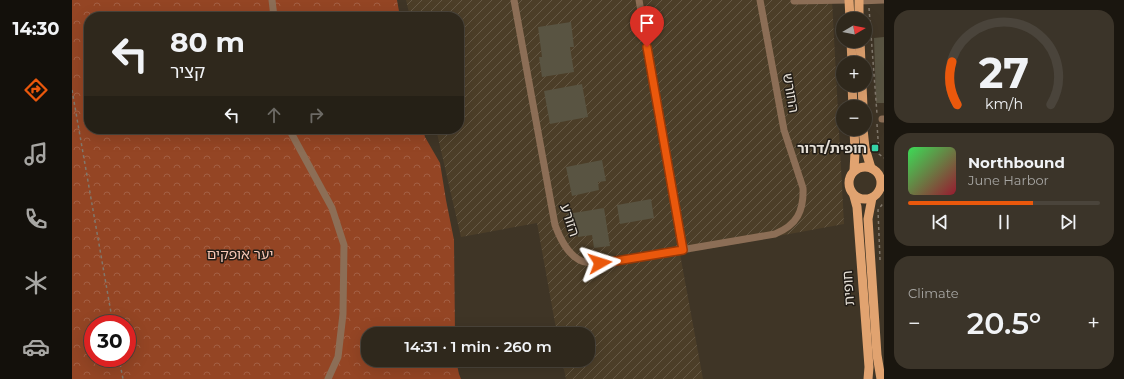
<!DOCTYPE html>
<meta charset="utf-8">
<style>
:root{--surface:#2f281c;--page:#3b3429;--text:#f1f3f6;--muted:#a7a6a3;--line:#4a443b;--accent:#ea580c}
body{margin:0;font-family:Montserrat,"Noto Sans Hebrew",sans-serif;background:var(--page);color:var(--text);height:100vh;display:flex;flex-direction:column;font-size:15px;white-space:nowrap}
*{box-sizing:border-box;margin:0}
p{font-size:13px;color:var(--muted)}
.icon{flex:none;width:22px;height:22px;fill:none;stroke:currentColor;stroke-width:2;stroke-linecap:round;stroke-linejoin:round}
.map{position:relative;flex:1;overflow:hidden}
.drawer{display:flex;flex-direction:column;gap:10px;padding:10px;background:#1a160f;width:240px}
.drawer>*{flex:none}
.banner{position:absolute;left:12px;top:12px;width:380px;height:122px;border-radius:16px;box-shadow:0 4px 16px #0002,0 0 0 1px var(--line);background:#2f281c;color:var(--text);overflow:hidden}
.needle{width:26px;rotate:80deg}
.buttons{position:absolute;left:764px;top:12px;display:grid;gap:8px}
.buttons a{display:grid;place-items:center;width:36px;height:36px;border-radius:50%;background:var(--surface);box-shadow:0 4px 16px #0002,0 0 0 1px var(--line);font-size:20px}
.speed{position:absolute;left:12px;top:315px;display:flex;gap:8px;font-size:20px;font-weight:700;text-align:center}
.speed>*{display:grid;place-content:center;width:52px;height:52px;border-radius:50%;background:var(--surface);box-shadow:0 4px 16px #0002,0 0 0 1px var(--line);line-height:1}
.speed .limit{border:6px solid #d22;background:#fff;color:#111}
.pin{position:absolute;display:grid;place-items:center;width:34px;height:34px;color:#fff;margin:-41px -17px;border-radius:50% 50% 50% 0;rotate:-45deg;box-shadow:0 0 4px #0007}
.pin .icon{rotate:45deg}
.me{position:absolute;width:44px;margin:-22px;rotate:84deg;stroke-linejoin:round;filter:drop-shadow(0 0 3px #0008)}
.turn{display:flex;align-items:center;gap:14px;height:84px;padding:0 20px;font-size:18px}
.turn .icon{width:52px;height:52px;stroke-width:2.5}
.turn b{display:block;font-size:28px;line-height:34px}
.lanes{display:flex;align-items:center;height:38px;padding:0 20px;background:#0003;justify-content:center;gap:20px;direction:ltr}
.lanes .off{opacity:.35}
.big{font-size:30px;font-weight:600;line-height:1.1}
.drawer .tile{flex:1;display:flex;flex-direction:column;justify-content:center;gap:6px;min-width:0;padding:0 14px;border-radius:16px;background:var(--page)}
.drawer .dial{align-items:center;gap:0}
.dial svg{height:104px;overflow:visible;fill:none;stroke:var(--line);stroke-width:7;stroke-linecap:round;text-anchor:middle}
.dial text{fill:var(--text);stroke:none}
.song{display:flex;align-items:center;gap:12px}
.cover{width:48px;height:48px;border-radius:6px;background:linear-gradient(135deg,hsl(130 70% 55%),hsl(350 70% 35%))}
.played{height:4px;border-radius:2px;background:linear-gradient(90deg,var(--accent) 65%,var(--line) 65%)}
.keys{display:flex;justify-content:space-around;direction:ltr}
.heat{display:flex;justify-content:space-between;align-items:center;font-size:22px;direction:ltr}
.trip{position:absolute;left:289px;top:327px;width:234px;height:40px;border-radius:16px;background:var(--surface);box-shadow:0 4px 16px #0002,0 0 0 1px var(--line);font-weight:600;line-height:40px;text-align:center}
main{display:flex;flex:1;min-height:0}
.tab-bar{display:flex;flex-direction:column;width:72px;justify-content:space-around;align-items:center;background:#13100b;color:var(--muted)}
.tab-bar .icon{width:28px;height:28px}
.tab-bar .current{color:var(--accent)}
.tab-bar b{font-size:18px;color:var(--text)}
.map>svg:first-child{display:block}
.industrial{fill:url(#industrial-furrows)}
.forest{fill:url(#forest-crowns);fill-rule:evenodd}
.building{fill:#595442}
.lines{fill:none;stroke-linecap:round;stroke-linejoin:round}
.path{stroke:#81786c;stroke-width:1.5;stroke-dasharray:3 3;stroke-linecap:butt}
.minor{stroke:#8c6e56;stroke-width:7}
.major{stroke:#e1a370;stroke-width:9}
.route-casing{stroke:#983908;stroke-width:10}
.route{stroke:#ea580c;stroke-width:7}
.poi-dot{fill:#35d4a7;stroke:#221d17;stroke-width:1.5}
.labels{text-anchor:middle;stroke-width:3;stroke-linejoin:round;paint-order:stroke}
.street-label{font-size:14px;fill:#e5dfd6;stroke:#221d17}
.poi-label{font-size:14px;font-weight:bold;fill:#e5dfd6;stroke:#221d17;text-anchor:end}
.park-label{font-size:14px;fill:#f8c9b7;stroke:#221d17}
</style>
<main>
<nav class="tab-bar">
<b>14:30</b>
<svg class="icon current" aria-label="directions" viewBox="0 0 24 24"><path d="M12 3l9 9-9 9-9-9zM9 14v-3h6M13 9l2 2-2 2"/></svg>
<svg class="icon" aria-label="music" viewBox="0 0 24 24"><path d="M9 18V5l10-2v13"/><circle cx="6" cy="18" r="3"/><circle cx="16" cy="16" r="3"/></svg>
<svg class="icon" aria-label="phone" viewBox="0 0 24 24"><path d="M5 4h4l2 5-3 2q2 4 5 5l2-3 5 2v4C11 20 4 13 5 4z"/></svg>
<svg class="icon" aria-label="climate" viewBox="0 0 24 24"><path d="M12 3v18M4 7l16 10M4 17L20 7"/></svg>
<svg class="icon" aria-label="car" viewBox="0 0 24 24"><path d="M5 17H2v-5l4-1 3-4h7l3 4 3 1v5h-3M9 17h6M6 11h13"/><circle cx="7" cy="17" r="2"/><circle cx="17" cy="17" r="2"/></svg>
</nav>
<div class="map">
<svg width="812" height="379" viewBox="0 0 812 379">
<defs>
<pattern id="industrial-furrows" width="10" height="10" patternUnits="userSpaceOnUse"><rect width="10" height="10" fill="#4c3e28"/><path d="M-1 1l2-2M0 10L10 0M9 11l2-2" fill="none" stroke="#665946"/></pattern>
<pattern id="forest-crowns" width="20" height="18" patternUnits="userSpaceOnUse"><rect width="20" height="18" fill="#944524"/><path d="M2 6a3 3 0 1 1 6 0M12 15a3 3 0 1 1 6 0" fill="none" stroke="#a35f43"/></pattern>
</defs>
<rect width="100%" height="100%" fill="#3f3526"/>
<polygon class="industrial" points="334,0 760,0 772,224 608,254 631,379 494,379 490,360 516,360 516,334 485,334 465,223 389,237 364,129 387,129 387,17 338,17"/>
<path class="forest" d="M0,0H325L328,17H17V129H351L353,137L368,163L374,200L382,240L383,334H296V360H384L387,374L389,379H0ZM21,324H55V358H21Z"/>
<g class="building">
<polygon points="499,22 502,47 498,47 502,72 470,77 467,57 470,57 466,27"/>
<polygon points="812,37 812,103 804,103 802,38"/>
<polygon points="510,84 516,117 478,124 472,91"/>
<polygon points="530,160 534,181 526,182 527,190 500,196 494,167"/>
<polygon points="579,199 582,218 548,224 545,205"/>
<polygon points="532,208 538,246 522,248 520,235 506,237 505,228 497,229 495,214"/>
</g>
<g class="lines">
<g class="path">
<polyline points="797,8 805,114"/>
<polyline points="0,90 41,324"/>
<polyline points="805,124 807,154 812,158"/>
<polyline points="808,260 806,210 812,202"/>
<polyline points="47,358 51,379"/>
</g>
<g class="minor">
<polyline points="200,0 202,17"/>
<path d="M442,0L483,225C489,241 499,262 518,263C524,264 531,263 538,262L703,234C725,225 732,211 731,188L712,130L688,0"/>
<polyline points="567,0 611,250"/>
<polyline points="722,1 777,0"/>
<polyline points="787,1 812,0"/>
<polyline points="810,119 812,119"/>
<polyline points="217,129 260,208 272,245 271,314 266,357 256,379"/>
<polyline points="809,185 812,184"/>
</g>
<g class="major">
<polyline points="777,0 778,19"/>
<polyline points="787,0 787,19"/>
<polyline points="779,41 780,63"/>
<polyline points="788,41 789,63"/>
<polyline points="780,85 781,107"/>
<polyline points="790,85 791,107"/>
<polyline points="791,129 793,148 799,168"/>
<circle cx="793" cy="183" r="16"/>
<polyline points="782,171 783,152 782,129"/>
<polyline points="782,196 785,207 797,367 796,379"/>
<polyline points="800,198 796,219 805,355 809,379"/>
</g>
</g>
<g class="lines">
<g class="route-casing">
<polyline id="route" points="528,263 538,262 611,250 575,47"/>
</g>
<use href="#route" class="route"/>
</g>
<rect class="poi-dot" x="799" y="144" width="8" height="8" rx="2"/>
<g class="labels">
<g class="street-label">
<text transform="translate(719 93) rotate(80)" y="5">החורש</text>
<text transform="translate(498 220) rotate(72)" y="5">הזורע</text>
<text transform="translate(776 288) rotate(-94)" y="5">חופית</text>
</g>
<g class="poi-label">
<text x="795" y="153">חופית/דרור</text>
</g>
<g class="park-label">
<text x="168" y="259">יער אופקים</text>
</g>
</g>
</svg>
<div class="buttons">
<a><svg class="needle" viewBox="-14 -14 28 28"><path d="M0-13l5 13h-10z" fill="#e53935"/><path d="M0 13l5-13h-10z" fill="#a7a6a3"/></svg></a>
<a>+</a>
<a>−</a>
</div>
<div class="speed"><div class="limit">30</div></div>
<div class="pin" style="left:575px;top:47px;background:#d93025"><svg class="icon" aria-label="arrive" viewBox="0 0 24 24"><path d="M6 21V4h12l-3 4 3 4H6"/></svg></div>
<svg class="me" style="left:528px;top:263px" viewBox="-20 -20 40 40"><path d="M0-17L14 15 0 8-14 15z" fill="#ea580c" stroke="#fff" stroke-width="4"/></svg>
<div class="trip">14:31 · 1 min · 260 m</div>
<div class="banner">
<div class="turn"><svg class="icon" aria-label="left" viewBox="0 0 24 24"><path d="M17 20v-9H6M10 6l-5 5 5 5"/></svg><div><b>80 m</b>קציר</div></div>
<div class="lanes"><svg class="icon" aria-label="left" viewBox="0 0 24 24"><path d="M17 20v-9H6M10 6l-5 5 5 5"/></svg><svg class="icon off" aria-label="ahead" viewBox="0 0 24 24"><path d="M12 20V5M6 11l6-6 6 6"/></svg><svg class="icon off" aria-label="right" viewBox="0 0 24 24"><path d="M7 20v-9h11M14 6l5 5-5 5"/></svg></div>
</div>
</div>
<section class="drawer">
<div class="tile dial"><svg viewBox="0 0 100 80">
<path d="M14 69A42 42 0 1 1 86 69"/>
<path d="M14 69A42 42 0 0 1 10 36" stroke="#ea580c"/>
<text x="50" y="56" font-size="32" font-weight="700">27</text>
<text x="50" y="72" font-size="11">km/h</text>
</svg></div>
<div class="tile">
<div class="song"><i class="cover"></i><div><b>Northbound</b><p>June Harbor</p></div></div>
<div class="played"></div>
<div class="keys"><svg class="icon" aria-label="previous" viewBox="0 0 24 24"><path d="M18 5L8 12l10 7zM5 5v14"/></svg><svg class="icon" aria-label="pause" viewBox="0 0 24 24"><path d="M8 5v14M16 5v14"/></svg><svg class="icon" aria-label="next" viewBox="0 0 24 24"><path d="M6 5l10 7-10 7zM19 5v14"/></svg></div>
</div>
<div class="tile"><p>Climate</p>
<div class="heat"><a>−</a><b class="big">20.5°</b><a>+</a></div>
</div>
</section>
</main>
